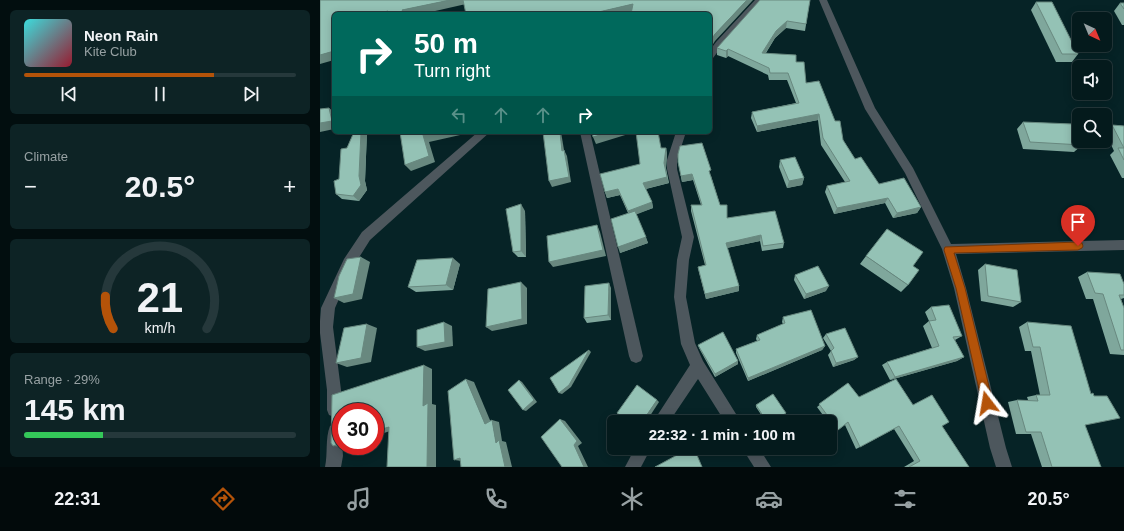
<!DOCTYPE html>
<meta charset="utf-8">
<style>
:root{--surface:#041a1c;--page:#0d2325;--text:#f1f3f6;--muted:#97a1a3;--line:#25383b;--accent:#b45309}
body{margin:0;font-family:Arial,sans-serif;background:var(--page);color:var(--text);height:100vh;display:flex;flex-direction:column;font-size:15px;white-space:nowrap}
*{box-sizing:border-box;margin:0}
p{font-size:13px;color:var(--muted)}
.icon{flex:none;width:22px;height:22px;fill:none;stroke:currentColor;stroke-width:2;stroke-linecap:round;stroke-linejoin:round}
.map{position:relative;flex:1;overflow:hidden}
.side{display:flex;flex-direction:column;gap:10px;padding:10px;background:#020e0f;width:320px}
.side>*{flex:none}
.hud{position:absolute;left:12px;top:12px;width:380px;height:122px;border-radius:6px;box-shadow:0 2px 10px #0003,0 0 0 1px var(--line);background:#00695c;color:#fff;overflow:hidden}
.needle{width:26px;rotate:136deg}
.controls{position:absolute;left:752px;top:12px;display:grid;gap:8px}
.controls a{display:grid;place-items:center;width:40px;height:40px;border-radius:6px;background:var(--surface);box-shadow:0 2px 10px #0003,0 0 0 1px var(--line);font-size:20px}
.speed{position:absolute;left:12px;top:403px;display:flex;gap:8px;font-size:20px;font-weight:700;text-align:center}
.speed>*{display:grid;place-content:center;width:52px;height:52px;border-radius:50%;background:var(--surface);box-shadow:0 2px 10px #0003,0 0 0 1px var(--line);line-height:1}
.speed .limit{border:6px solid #d22;background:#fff;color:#111}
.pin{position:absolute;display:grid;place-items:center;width:34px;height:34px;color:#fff;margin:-41px -17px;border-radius:50% 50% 50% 0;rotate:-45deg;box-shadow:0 0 4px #0007}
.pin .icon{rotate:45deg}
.me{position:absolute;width:44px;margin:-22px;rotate:346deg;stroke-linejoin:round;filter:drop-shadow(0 0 3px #0008)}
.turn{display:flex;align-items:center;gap:14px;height:84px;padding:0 16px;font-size:18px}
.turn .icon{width:52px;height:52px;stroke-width:2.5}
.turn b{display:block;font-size:28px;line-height:34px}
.lanes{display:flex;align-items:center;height:38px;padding:0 16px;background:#0003;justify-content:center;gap:20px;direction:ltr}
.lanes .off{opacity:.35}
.big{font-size:30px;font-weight:800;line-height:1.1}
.side .widget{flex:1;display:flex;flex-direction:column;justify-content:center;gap:6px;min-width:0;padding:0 14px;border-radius:6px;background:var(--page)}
.side .dial{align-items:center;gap:0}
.dial svg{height:104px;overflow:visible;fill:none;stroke:var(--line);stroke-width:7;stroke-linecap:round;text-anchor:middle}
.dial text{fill:var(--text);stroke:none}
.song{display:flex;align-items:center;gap:12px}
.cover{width:48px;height:48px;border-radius:6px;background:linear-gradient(135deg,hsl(180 70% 55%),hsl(350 70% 35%))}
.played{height:4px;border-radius:2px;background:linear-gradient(90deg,var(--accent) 70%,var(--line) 70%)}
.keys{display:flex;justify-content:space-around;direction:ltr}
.heat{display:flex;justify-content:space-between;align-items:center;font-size:22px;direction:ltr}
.charge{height:6px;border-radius:3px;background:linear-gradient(90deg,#34c759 29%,var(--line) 0)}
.trip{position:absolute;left:287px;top:415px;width:230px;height:40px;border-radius:6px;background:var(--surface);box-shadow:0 2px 10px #0003,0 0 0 1px var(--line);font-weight:800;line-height:40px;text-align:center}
.tab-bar{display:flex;height:64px;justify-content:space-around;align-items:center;background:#020a0b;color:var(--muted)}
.tab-bar .icon{width:28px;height:28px}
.tab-bar .selected{color:var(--accent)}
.tab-bar b{font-size:18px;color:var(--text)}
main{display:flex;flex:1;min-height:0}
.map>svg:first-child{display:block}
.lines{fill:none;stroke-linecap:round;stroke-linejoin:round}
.minor{fill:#4d575d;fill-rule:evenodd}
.wall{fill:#7fa79c}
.shaded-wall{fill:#68887f}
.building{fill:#94c2b5;stroke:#68887f}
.route{fill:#b45309;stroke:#753606}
</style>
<main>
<section class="side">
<div class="widget">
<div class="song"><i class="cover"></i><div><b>Neon Rain</b><p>Kite Club</p></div></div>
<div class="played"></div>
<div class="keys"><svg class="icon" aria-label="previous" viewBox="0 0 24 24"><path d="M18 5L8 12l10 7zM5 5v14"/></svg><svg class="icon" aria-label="pause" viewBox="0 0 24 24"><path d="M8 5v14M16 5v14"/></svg><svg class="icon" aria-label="next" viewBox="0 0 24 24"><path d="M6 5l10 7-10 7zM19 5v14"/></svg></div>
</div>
<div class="widget"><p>Climate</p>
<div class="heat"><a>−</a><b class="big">20.5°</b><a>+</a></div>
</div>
<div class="widget dial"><svg viewBox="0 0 100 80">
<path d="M14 69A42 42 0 1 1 86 69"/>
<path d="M14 69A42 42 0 0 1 8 44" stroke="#b45309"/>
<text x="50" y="56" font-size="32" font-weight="700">21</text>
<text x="50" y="72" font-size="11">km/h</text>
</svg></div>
<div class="widget"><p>Range · 29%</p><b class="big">145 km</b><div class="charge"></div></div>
</section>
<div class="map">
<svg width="804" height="467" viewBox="0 0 804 467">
<rect width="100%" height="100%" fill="#062326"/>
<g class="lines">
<g class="minor">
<polygon points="435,0 444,0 402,46 393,58 390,59 390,50 396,42"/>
<polygon points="499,0 507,0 555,108 593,168 631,244 804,240 804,250 636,254 646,288 686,448 692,467 676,467 670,448 634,288 622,249 585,173 545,109"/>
<polygon points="158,132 170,132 50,240 33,267 15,308 13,327 21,390 21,410 19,415 14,417 9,415 7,410 7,390 0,333 0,321 1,308 24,259 42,232"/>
<polygon points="260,132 270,132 323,356 321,361 316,363 311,361 309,356"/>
<polygon points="356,132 366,132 357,160 357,169 374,237 369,260 366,297 375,343 383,361 421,422 405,422 378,379 349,422 333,422 370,365 361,344 354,297 357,260 362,237 347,169 347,160"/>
<path d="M15,423L21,427L23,456L21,467H5C8,454 5,438 10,426Z"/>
<polygon points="315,448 331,448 321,467 305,467"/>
<polygon points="422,448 439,448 451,467 434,467"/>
</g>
</g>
<g class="wall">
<polygon points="490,0 485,31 466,28 455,38 446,53 476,62 486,83 515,121 523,140 535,159 559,184 601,207 597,213 573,218 565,203 514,214 505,192 507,186 525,182 501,145 498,120 437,132 431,118 432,112 476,103 467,80 449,80 448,75 408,56 406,58 397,55 397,48"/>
<polygon points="716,2 758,54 752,62 736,62 711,10"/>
<polygon points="800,3 804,3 804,25 802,25 794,11"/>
<polygon points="703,122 762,145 754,152 703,149 697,129"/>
<polygon points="792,125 804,126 804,178 802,178 790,155 794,151 785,132"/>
<polygon points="34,132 47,132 45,181 47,190 39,201 22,199 16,194 27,148"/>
<polygon points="341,148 346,148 347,154 346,168 349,183 326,189 332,202 333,208 316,214 328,243 300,253 308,213 300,195 287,198 285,192"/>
<polygon points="460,160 484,178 482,185 467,188 459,167"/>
<polygon points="358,162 391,176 400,205 407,218 464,243 463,248 442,251 440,241 407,248 419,286 419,291 386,299 379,272 378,267 385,265 371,211 371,205 381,205 373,180 362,182"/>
<polygon points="205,211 206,257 198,257 193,252"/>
<polygon points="546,256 588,285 581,292 540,264"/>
<polygon points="140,264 133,290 96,292 88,287"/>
<polygon points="665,264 701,302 693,307 661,301 658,270"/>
<polygon points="767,272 804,284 804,298 801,299 804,308 804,355 790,354 773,299 766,299 758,277"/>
<polygon points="475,275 506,291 484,299 474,280"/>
<polygon points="291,288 291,320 267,323 264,318"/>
<polygon points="611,307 642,336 635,340 644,357 637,361 570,380 562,365 567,362 612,348 603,326 609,321 605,312"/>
<polygon points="463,317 505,346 502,350 428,381 416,353 416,349 437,341 436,339 437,335 463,324 462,322"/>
<polygon points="707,322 765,425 781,467 722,467 711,434 696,434 688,402 697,400 708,400 707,397 716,395 720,395 711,351 705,351 699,327"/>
<polygon points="506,334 538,357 534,360 513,367 508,355 511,351 503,338"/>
<polygon points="378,345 418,364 395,377 379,348"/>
<polygon points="528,383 539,397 593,405 612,395 622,426 649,467 584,467 594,461 574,429 540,447 536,449 525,425 518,430 515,432 510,425 510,422 508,422 497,407"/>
<polygon points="436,405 465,414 454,422 446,422 436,407"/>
</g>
<g class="shaded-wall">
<polygon points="130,0 144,0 146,4 102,14 84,14 82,10"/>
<polygon points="427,0 433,0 395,41 390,49 390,42 395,34"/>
<polygon points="313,4 314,11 302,14 270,14"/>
<polygon points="68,11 70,14 57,14"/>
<polygon points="467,21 466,28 455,38 441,60 442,53 456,31"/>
<polygon points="408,49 408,56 406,58 406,51"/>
<polygon points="14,51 14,60 0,64 0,55"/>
<polygon points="9,108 14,112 14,129 0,132 0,123"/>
<polygon points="499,114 498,120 437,132 437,126"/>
<polygon points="41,132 47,132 45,181 47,190 39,201 33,196 39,176"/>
<polygon points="119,132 149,132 149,133 109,142 115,162 91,171 85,165 103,135"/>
<polygon points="240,132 241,132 245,156 242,151"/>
<polygon points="291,132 315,132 276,144 273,137"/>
<polygon points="346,148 347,154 346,169 344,163"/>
<polygon points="244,150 247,156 251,182 232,187 229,181"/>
<polygon points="372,174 373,180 362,182 361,176"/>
<polygon points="347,177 349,183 325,189 323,183"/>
<polygon points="484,178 482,185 467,188 469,181"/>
<polygon points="298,189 300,195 287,198 285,192"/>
<polygon points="568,198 565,203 514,214 517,208"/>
<polygon points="332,202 333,208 310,217 308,211"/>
<polygon points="201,204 205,211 206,257 201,251"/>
<polygon points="601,207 597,213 573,218 577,213"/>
<polygon points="277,225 280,232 286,256 233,267 229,262"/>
<polygon points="441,235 440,241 406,248 406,243"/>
<polygon points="326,237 328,243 300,253 298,247"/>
<polygon points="41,257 50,262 42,299 24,303 14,298"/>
<polygon points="133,258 140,264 133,290 126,285"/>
<polygon points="201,282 207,288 207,324 172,331 166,327"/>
<polygon points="289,283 291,288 291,320 288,315"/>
<polygon points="419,286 419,291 386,299 385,294"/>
<polygon points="509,286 506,291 484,299 486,294"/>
<polygon points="124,322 132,326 133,346 105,351 97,347"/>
<polygon points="47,324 57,328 51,362 27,367 16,363"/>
<polygon points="505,346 502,350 428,381 428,378"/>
<polygon points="269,350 271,352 251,387 242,394 239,393"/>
<polygon points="538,357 534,360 513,367 516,363"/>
<polygon points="644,357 637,361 570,380 575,377"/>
<polygon points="418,361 418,364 395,377 395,374"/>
<polygon points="104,365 112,369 112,404 116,405 116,467 107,467 103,406"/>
<polygon points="146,379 154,382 172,425 165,424"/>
<polygon points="199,380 202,382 217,402 206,411 203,410"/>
<polygon points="337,400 339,402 326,422 322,422"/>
<polygon points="240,419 245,421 262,443 258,446 268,467 264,467"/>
<polygon points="172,420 179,422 182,441 186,442 192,467 185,467 176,443"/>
<polygon points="69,427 79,428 55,436 55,431"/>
<polygon points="21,443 21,446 27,446 24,447 13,446"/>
<polygon points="140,458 142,461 134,460"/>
</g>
<g class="building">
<polygon points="0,0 130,0 82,10 84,14 69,14 68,11 57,14 14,14 14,51 0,55"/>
<polygon points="143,0 427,0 395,34 390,42 390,14 311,14 313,4 270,14 146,14"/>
<polygon points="440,0 490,0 486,24 467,21 456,31 442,53 476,55 476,62 484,62 486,83 499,81 515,121 520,121 523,140 535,159 541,157 559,184 584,178 601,207 577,213 568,198 517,208 507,186 530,181 503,138 499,114 437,126 432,112 479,103 468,73 450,73 449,68 408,49 406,51 397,48"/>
<polygon points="716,2 732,2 758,54 742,54"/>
<polygon points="800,3 804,3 804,9"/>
<polygon points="9,108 12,121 0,123 0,109"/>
<polygon points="703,122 753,124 759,138 759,141 760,141 762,145 710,142"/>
<polygon points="792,125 804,126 804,160 798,148 804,148"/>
<polygon points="34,132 41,132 39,176 41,185 33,196 16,194 14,181 19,179 21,149 27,148"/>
<polygon points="80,132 119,132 103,135 109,156 85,165"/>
<polygon points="223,132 240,132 242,151 244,150 249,177 229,181"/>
<polygon points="272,132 291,132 273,137"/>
<polygon points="316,132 338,132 341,148 346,148 344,163 347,177 323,183 332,202 308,211 298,189 285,192 280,174 320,164"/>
<polygon points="382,143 391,170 389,171 400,205 407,205 407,218 455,211 464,243 443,246 441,235 406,243 419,286 385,294 378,267 386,265 371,205 382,205 372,174 361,176 358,162 358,154 360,146"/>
<polygon points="475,157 484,178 469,181 460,160"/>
<polygon points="201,204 201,251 193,252 186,209"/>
<polygon points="315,211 326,237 298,247 291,219"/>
<polygon points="277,225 283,250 229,262 227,236"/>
<polygon points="567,229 603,252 593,266 599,270 588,285 546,256"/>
<polygon points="41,257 33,294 14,298 19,276 27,259"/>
<polygon points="133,258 126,285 88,287 97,260"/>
<polygon points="665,264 697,270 701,302 668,296"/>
<polygon points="498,266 509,286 486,294 475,275"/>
<polygon points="767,272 800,274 804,284 804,295 799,295 804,308 804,350 801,350 783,294 775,293"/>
<polygon points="201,282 202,319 166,327 168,289"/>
<polygon points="289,283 288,315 264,318 265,286"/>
<polygon points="629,305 642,336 633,337 644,357 575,377 567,362 619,346 609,321 616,320 611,307"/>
<polygon points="491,310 505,346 428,378 416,349 440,340 437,335 465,323 463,317"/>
<polygon points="124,322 125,342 97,347 97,330"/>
<polygon points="707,322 751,326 771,394 773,393 774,396 787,396 800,418 765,425 781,467 732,467 721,432 706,432 697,400 718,401 716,395 730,395 720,347 713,347"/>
<polygon points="47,324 41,358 16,363 24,328"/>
<polygon points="525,328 538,357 516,363 511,351 514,348 506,334"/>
<polygon points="403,332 418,361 395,374 378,345"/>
<polygon points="269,350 249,385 239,393 230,378"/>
<polygon points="104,365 103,406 108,403 107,467 67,467 69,427 55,431 55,412 21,412 21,443 13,446 11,443 12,395"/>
<polygon points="146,379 165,424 172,420 176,443 179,440 185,467 141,467 140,458 134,460 128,391"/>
<polygon points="576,379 593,405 612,395 629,422 622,426 649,467 589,467 600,461 579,426 540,447 528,422 518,430 499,404 528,383 539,397"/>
<polygon points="199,380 214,400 203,410 188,390"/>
<polygon points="317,385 337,400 322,422 309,422 297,413"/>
<polygon points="453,394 466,413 454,422 447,422 436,405"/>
<polygon points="240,419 257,441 254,445 264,467 242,467 221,437"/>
<polygon points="370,448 374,448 382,467 335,467"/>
</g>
<polygon class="route" points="758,242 762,243 763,246 762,248 758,250 634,253 645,288 673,403 671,407 667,409 663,407 636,288 624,250 625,247"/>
</svg>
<div class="controls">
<a><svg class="needle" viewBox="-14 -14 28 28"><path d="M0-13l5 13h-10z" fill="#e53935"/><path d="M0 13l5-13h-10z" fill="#97a1a3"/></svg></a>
<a><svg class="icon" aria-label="sound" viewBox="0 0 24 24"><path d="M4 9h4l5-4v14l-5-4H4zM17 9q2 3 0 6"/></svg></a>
<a><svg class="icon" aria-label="search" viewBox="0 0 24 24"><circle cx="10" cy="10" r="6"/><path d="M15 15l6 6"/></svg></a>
</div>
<div class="speed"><div class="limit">30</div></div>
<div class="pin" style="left:758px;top:246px;background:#d93025"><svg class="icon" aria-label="arrive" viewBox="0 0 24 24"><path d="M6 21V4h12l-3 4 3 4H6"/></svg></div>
<svg class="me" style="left:667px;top:403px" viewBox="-20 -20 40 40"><path d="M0-17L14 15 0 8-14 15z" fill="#b45309" stroke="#fff" stroke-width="4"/></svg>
<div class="trip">22:32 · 1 min · 100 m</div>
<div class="hud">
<div class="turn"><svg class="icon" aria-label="right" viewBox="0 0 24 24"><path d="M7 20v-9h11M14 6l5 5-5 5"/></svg><div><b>50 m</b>Turn right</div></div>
<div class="lanes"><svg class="icon off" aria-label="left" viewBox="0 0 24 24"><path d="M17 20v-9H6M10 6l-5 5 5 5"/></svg><svg class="icon off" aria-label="ahead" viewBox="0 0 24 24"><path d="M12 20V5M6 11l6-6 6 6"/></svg><svg class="icon off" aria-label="ahead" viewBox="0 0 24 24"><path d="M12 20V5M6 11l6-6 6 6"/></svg><svg class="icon" aria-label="right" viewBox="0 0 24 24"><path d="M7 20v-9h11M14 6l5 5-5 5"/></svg></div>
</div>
</div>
</main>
<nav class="tab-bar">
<b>22:31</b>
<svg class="icon selected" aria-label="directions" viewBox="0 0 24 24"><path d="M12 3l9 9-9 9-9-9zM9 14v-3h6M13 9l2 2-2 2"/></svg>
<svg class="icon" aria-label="music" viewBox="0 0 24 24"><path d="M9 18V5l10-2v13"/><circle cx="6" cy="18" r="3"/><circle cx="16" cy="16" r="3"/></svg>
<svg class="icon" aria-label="phone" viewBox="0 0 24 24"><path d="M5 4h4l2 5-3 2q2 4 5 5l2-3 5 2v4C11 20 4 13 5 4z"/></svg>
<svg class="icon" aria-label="climate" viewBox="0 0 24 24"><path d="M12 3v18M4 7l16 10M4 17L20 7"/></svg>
<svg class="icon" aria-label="car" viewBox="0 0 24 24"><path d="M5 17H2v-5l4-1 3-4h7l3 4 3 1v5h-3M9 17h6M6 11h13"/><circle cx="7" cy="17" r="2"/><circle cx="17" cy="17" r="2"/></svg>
<svg class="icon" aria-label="filters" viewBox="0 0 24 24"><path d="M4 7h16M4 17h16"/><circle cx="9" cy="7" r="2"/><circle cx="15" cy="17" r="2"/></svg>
<b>20.5°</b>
</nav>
